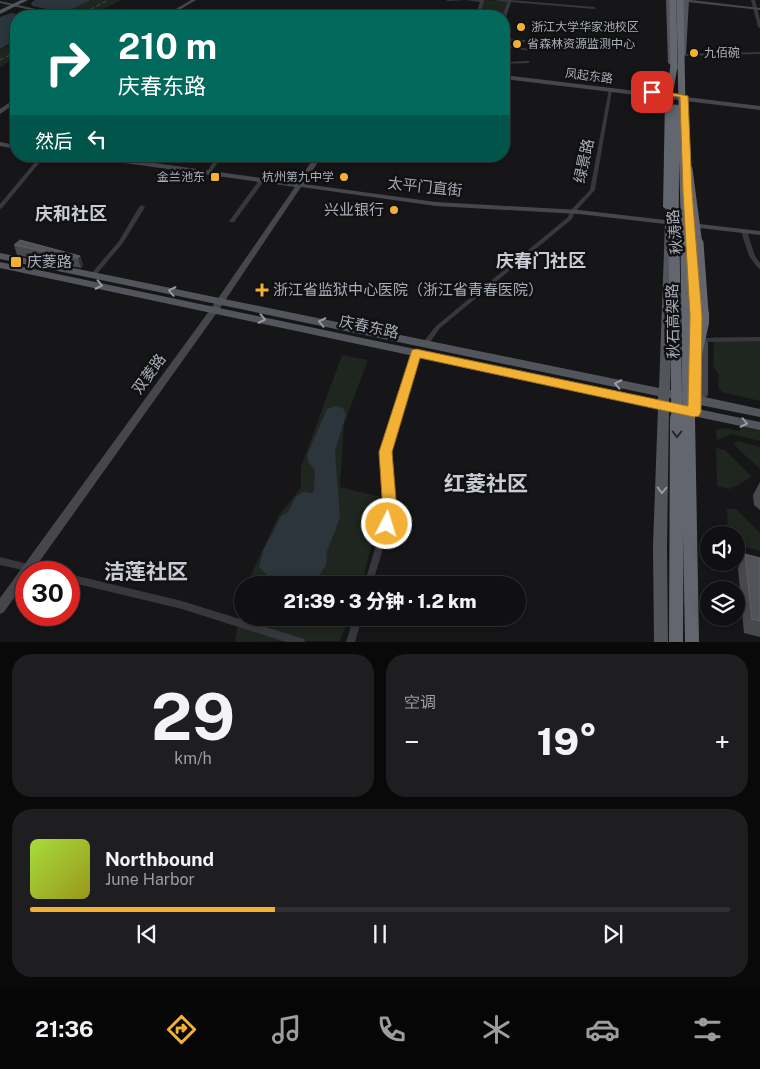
<!DOCTYPE html>
<html lang="zh">
<meta charset="utf-8">
<style>
:root{--surface:#101012;--page:#1e1e20;--text:#f1f3f6;--muted:#9c9d9f;--line:#303032;--accent:#f2b134}
body{margin:0;font-family:"Public Sans","Noto Sans SC",sans-serif;background:var(--page);color:var(--text);height:100vh;display:flex;flex-direction:column;font-size:19px;white-space:nowrap}
*{box-sizing:border-box;margin:0}
p{font-size:16px;color:var(--muted)}
.icon{flex:none;width:28px;height:28px;fill:none;stroke:currentColor;stroke-width:2;stroke-linecap:round;stroke-linejoin:round}
.map{position:relative;height:642px;overflow:hidden}
.sheet{display:flex;flex-direction:column;gap:12px;padding:12px;background:#09090a;flex:1}
.sheet>*{flex:none}
.top-card{position:absolute;left:10px;top:10px;width:500px;height:152px;border-radius:20px;box-shadow:0 2px 8px #0003,0 0 0 1px var(--line);background:#00695c;color:#fff;overflow:hidden}
.buttons{position:absolute;left:700px;top:526px;display:grid;gap:10px}
.buttons a{display:grid;place-items:center;width:45px;height:45px;border-radius:50%;background:var(--surface);box-shadow:0 2px 8px #0003,0 0 0 1px var(--line);font-size:25px}
.speed{position:absolute;left:15px;top:561px;display:flex;gap:10px;font-size:25px;font-weight:700;text-align:center}
.speed>*{display:grid;place-content:center;width:65px;height:65px;border-radius:50%;background:var(--surface);box-shadow:0 2px 8px #0003,0 0 0 1px var(--line);line-height:1}
.speed .limit{border:8px solid #d22;background:#fff;color:#111}
.pin{position:absolute;display:grid;place-items:center;width:42px;height:42px;color:#fff;margin:-21px;border-radius:10px;box-shadow:0 2px 8px #0006}
.me{position:absolute;width:55px;margin:-28px;rotate:5deg;stroke-linejoin:round;filter:drop-shadow(0 0 4px #0008)}
.turn{display:flex;align-items:center;gap:18px;height:105px;padding:0 25px;font-size:22px}
.turn .icon{width:65px;height:65px;stroke-width:2.5}
.turn b{display:block;font-size:35px;line-height:42px}
.then{display:flex;align-items:center;height:48px;padding:0 25px;background:#0003;gap:10px;font-size:19px}
.big{font-size:38px;font-weight:800;line-height:1.1}
.sheet .card{flex:1;display:flex;flex-direction:column;justify-content:center;gap:8px;min-width:0;padding:0 18px;border-radius:20px;background:var(--page)}
.sheet .dial{align-items:center;gap:0}
.dial b{font-size:65px;line-height:1}
.song{display:flex;align-items:center;gap:15px}
.cover{width:60px;height:60px;border-radius:8px;background:linear-gradient(135deg,hsl(80 70% 55%),hsl(60 70% 35%))}
.played{height:5px;border-radius:2px;background:linear-gradient(90deg,var(--accent) 35%,var(--line) 35%)}
.keys{display:flex;justify-content:space-around;direction:ltr}
.heat{display:flex;justify-content:space-between;align-items:center;font-size:28px;direction:ltr}
.sheet .tiles{flex:1;display:grid;gap:12px;grid-template-columns:1fr 1fr}
.card:last-child{grid-column:span 2}
.trip{position:absolute;left:234px;top:576px;width:292px;height:50px;border-radius:25px;background:var(--surface);box-shadow:0 2px 8px #0003,0 0 0 1px var(--line);font-weight:800;line-height:50px;text-align:center}
.tab-bar{display:flex;height:80px;justify-content:space-around;align-items:center;background:#060607;color:var(--muted)}
.tab-bar .icon{width:35px;height:35px}
.tab-bar .current{color:var(--accent)}
.tab-bar b{font-size:22px;color:var(--text)}
.map>svg:first-child{display:block}
.green{fill:#1e261f}
.water{fill:#2c353c}
.lines{fill:none;stroke-linecap:round;stroke-linejoin:round}
.street{fill:#37383d;fill-rule:evenodd}
.secondary{fill:#45474d;fill-rule:evenodd}
.primary{fill:#53555c;fill-rule:evenodd}
.highway{fill:#63666e;fill-rule:evenodd}
.rail{stroke:#4a4c52;stroke-width:1;stroke-dasharray:4 3;stroke-linecap:butt}
.highway-bridge-far3{stroke:#63666e;stroke-width:7}
.highway-bridge-far2{stroke:#63666e;stroke-width:9}
.highway-bridge-far1{stroke:#63666e;stroke-width:11}
.highway-bridge{stroke:#63666e;stroke-width:14}
.wall{fill:#47494d}
.shaded-wall{fill:#2f3033}
.building{fill:#525359;stroke:#5f6168}
.oneway{stroke:#979ba6}
.oneway2{stroke:#26262a}
.route{fill:#f2b134;stroke:#9d7322}
.poi-dot{fill:#f2b134;stroke:#111113;stroke-width:2}
.labels{text-anchor:middle;stroke-width:5;stroke-linejoin:round;paint-order:stroke}
.far-poi-label{font-size:12px;fill:#a8adb8;stroke:#111113;text-anchor:start}
.far-street-label{font-size:12px;fill:#a8adb8;stroke:#111113}
.street-label{font-size:15px;fill:#a8adb8;stroke:#111113}
.poi-label{font-size:15px;fill:#a8adb8;stroke:#111113;text-anchor:start}
.quarter-label{font-size:18px;font-weight:bold;fill:#c9ccd4;stroke:#111113}
.near-quarter-label{font-size:21px;font-weight:bold;fill:#c9ccd4;stroke:#111113}
</style>
<div class="map">
<svg width="760" height="642" viewBox="0 0 760 642">
<rect width="100%" height="100%" fill="#161618"/>
<g class="green">
<polygon points="88,0 121,0 92,16 59,16"/>
<polygon points="482,0 510,1 504,16 478,13"/>
<polygon points="16,41 16,58 0,67 0,50"/>
<polygon points="714,337 760,338 760,401 722,392 718,387 719,375 713,366"/>
<polygon points="342,355 368,360 344,424 340,487 380,497 381,511 361,585 246,585 279,515 301,488 301,467"/>
<polygon points="744,426 760,430 760,441 732,434 717,440 716,430 725,428 739,431"/>
<polygon points="738,441 760,447 760,469 733,444"/>
<polygon points="716,448 725,450 752,477 730,489 717,486"/>
<polygon points="727,509 736,509 760,533 760,551 736,544 736,535 728,535"/>
<polygon points="242,591 242,618 349,618 340,641 235,642"/>
</g>
<g class="water">
<polygon points="35,0 90,0 65,13 32,6 31,3"/>
<polygon points="12,13 28,16 16,16 16,40 0,49 0,17"/>
<polygon points="336,406 343,408 346,415 335,451 340,518 327,551 326,565 313,585 270,585 269,576 259,568 263,551 281,516 288,512 296,496 304,492 312,493 314,490 315,470 309,463 307,455 327,409"/>
</g>
<g class="lines">
<g class="street">
<polygon points="446,0 484,0 484,1 479,16 475,16 480,2 466,0 448,1"/>
<polygon points="494,0 510,0 594,7 596,8 594,9 511,2 506,17 504,18 504,16 502,16 508,2"/>
<polygon points="751,0 755,0 760,20 760,28 758,27"/>
<polygon points="504,38 534,41 533,50 531,51 504,47 504,45 529,49 531,43 504,40"/>
<polygon points="760,52 760,54 683,56 681,55 683,54"/>
<polygon points="528,61 529,61 529,63 504,64 504,62"/>
<polygon points="609,89 612,90 595,190 575,212 572,219 440,328 428,345 424,345 423,343 424,341 436,326 568,217 570,211 590,190"/>
<polygon points="40,156 45,156 2,208 0,209 0,204"/>
<polygon points="217,156 222,156 210,174 206,174 206,173"/>
<polygon points="261,179 264,181 234,222 230,222 229,221 230,220 259,180"/>
<polygon points="142,205 145,207 123,243 95,276 91,276 90,275 91,274 119,241 139,207"/>
<polygon points="744,229 747,231 755,256 760,263 760,269 758,268 749,256 741,231"/>
<polygon points="760,337 760,341 703,342 700,340 703,338"/>
<polygon points="414,351 418,351 419,353 389,452 394,512 372,585 364,585 386,512 381,452"/>
<polygon points="0,557 44,568 47,569 48,572 31,572 0,565"/>
<polygon points="69,574 182,601 301,638 304,639 305,642 286,642 182,609 69,582"/>
<polygon points="354,618 362,618 355,642 346,642"/>
</g>
<g class="secondary">
<polygon points="191,0 196,0 169,16 164,16"/>
<polygon points="676,0 691,0 760,8 760,10 678,1"/>
<polygon points="0,1 63,15 65,16 57,16 0,3"/>
<polygon points="504,75 760,106 760,110 504,79"/>
<polygon points="16,98 16,103 0,114 0,109"/>
<polygon points="0,142 16,145 16,149 0,146"/>
<polygon points="86,156 105,156 297,183 315,156 322,156 304,184 436,202 579,210 760,231 760,235 579,214 436,206 301,187 218,311 32,572 26,572 26,581 4,612 0,614 0,598 212,307 295,187 89,158"/>
<polygon points="703,339 708,342 708,395 706,397 694,404 691,403 689,400 691,397 698,393 698,342"/>
</g>
<g class="primary">
<polygon points="21,0 28,0 0,14 0,10"/>
<polygon points="666,0 672,0 674,63 671,65 668,63"/>
<polygon points="683,0 689,0 686,54 683,56 680,54"/>
<path d="M666,196H672L673,198L670,390L689,394L691,316L687,218L691,215L695,218L701,316L700,396L760,409V417L700,405L698,409L760,422V430L669,411L667,546L668,642H654L653,546L658,408L0,268V262L658,400V396L0,259V253L659,388ZM669,398L689,402V407L669,403Z"/>
</g>
<g class="highway">
<polygon points="665,100 672,102 673,207 668,210 663,207"/>
<polygon points="703,308 709,312 709,323 700,365 698,368 690,368 688,365 697,323 697,312"/>
</g>
<g class="rail">
<polyline points="78,16 108,0"/>
<polyline points="0,60 16,52"/>
</g>
<g class="highway-bridge-far3">
<polyline points="673,0 674,68"/>
<polyline points="680,0 682,108"/>
<polyline points="668,102 674,66"/>
</g>
<g class="highway-bridge-far2">
<polyline points="682,107 686,245"/>
<polyline points="688,169 698,245"/>
<polyline points="674,245 675,109"/>
</g>
<g class="highway-bridge-far1">
<polyline points="674,243 677,419"/>
<polyline points="686,243 688,419"/>
<polyline points="698,243 703,312"/>
</g>
<g class="highway-bridge">
<polyline points="688,418 692,642"/>
<polyline points="676,642 677,418"/>
</g>
</g>
<g class="wall">
<polygon points="14,245 80,256 83,265 81,268 17,255"/>
<polygon points="760,482 760,510 754,505 753,495"/>
<polygon points="745,554 760,558 760,637 744,633 738,568"/>
</g>
<g class="shaded-wall">
<polygon points="506,36 505,42 504,43 504,38"/>
<polygon points="80,256 83,265 81,268 78,258"/>
</g>
<g class="building">
<polygon points="20,240 80,256 78,258 14,245"/>
<polygon points="745,554 760,558 760,621 752,619"/>
</g>
<defs><path id="oneway-chevron" d="M-2-3.5L2.5 0L-2 3.5" fill="none" stroke-width="1.6" stroke-linecap="round" stroke-linejoin="round" transform="scale(1.25)"/></defs>
<g class="oneway">
<use href="#oneway-chevron" transform="translate(99 285) rotate(12)"/>
<use href="#oneway-chevron" transform="translate(172 291) rotate(-168)"/>
<use href="#oneway-chevron" transform="translate(262 319) rotate(12)"/>
<use href="#oneway-chevron" transform="translate(322 322) rotate(-168)"/>
<use href="#oneway-chevron" transform="translate(618 384) rotate(-168)"/>
<use href="#oneway-chevron" transform="translate(744 423) rotate(12)"/>
<use href="#oneway-chevron" transform="translate(662 490) rotate(92)"/>
</g>
<use class="oneway2" href="#oneway-chevron" transform="translate(677 434) rotate(90)"/>
<polygon class="route" points="652,89 688,96 692,192 702,316 701,412 699,416 694,417 420,358 392,452 397,512 392,529 387,530 381,529 379,524 383,512 379,452 412,350 416,349 688,406 690,316 683,192 680,97 649,93 648,92"/>
<g class="poi-dot">
<circle cx="521" cy="27" r="5"/>
<circle cx="517" cy="44" r="5"/>
<circle cx="694" cy="53" r="5"/>
<rect x="210" y="172" width="10" height="10" rx="2.5"/>
<circle cx="344" cy="177" r="5"/>
<circle cx="394" cy="210" r="5"/>
<rect x="10" y="256" width="12" height="12" rx="2.5"/>
<path d="M259.5 282.5h5v5h5v5h-5v5h-5v-5h-5v-5h5z"/>
</g>
<g class="labels">
<g class="far-poi-label">
<text x="531" y="31">浙江大学华家池校区</text>
<text x="527" y="48">省森林资源监测中心</text>
<text x="704" y="57">九佰碗</text>
<text x="205" y="181" text-anchor="end">金兰池东</text>
<text x="334" y="181" text-anchor="end">杭州第九中学</text>
</g>
<g class="far-street-label">
<text transform="translate(589 76) rotate(7)" y="4">凤起东路</text>
</g>
<g class="street-label">
<text transform="translate(584 161) rotate(-78)" y="5">绿景路</text>
<text transform="translate(425 187) rotate(6)" y="5">太平门直街</text>
<text transform="translate(675 232) rotate(-95)" y="5">秋涛路</text>
<text transform="translate(673 321) rotate(-91)" y="5">秋石高架路</text>
<text transform="translate(369 327) rotate(12)" y="5">庆春东路</text>
<text transform="translate(149 374) rotate(-54)" y="5">双菱路</text>
</g>
<g class="poi-label">
<text x="384" y="215" text-anchor="end">兴业银行</text>
<text x="27" y="267">庆菱路</text>
<text x="273" y="295">浙江省监狱中心医院（浙江省青春医院）</text>
</g>
<g class="quarter-label">
<text x="71" y="220">庆和社区</text>
<text x="541" y="267">庆春门社区</text>
</g>
<g class="near-quarter-label">
<text x="486" y="491">红菱社区</text>
<text x="146" y="579">洁莲社区</text>
</g>
</g>
</svg>
<div class="buttons">
<a><svg class="icon" aria-label="sound" viewBox="0 0 24 24"><path d="M4 9h4l5-4v14l-5-4H4zM17 9q2 3 0 6"/></svg></a>
<a><svg class="icon" aria-label="layers" viewBox="0 0 24 24"><path d="M12 4l9 5-9 5-9-5zM3 14l9 5 9-5"/></svg></a>
</div>
<div class="speed"><div class="limit">30</div></div>
<div class="pin" style="left:652px;top:92px;background:#d93025"><svg class="icon" aria-label="arrive" viewBox="0 0 24 24"><path d="M6 21V4h12l-3 4 3 4H6"/></svg></div>
<svg class="me" style="left:387px;top:524px" viewBox="-20 -20 40 40"><circle r="17" fill="#f2b134" stroke="#fff" stroke-width="3"/><path d="M0-11L8 9 0 5-8 9z" fill="#fff"/></svg>
<div class="trip">21:39 · 3 分钟 · 1.2 km</div>
<div class="top-card">
<div class="turn"><svg class="icon" aria-label="right" viewBox="0 0 24 24"><path d="M7 20v-9h11M14 6l5 5-5 5"/></svg><div><b>210 m</b>庆春东路</div></div>
<div class="then">然后<svg class="icon" aria-label="left" viewBox="0 0 24 24"><path d="M17 20v-9H6M10 6l-5 5 5 5"/></svg></div>
</div>
</div>
<section class="sheet">
<div class="tiles">
<div class="card dial"><b>29</b><p>km/h</p></div>
<div class="card"><p>空调</p>
<div class="heat"><a>−</a><b class="big">19°</b><a>+</a></div>
</div>
<div class="card">
<div class="song"><i class="cover"></i><div><b>Northbound</b><p>June Harbor</p></div></div>
<div class="played"></div>
<div class="keys"><svg class="icon" aria-label="previous" viewBox="0 0 24 24"><path d="M18 5L8 12l10 7zM5 5v14"/></svg><svg class="icon" aria-label="pause" viewBox="0 0 24 24"><path d="M8 5v14M16 5v14"/></svg><svg class="icon" aria-label="next" viewBox="0 0 24 24"><path d="M6 5l10 7-10 7zM19 5v14"/></svg></div>
</div>
</div>
</section>
<nav class="tab-bar">
<b>21:36</b>
<svg class="icon current" aria-label="directions" viewBox="0 0 24 24"><path d="M12 3l9 9-9 9-9-9zM9 14v-3h6M13 9l2 2-2 2"/></svg>
<svg class="icon" aria-label="music" viewBox="0 0 24 24"><path d="M9 18V5l10-2v13"/><circle cx="6" cy="18" r="3"/><circle cx="16" cy="16" r="3"/></svg>
<svg class="icon" aria-label="phone" viewBox="0 0 24 24"><path d="M5 4h4l2 5-3 2q2 4 5 5l2-3 5 2v4C11 20 4 13 5 4z"/></svg>
<svg class="icon" aria-label="climate" viewBox="0 0 24 24"><path d="M12 3v18M4 7l16 10M4 17L20 7"/></svg>
<svg class="icon" aria-label="car" viewBox="0 0 24 24"><path d="M5 17H2v-5l4-1 3-4h7l3 4 3 1v5h-3M9 17h6M6 11h13"/><circle cx="7" cy="17" r="2"/><circle cx="17" cy="17" r="2"/></svg>
<svg class="icon" aria-label="filters" viewBox="0 0 24 24"><path d="M4 7h16M4 17h16"/><circle cx="9" cy="7" r="2"/><circle cx="15" cy="17" r="2"/></svg>
</nav>
